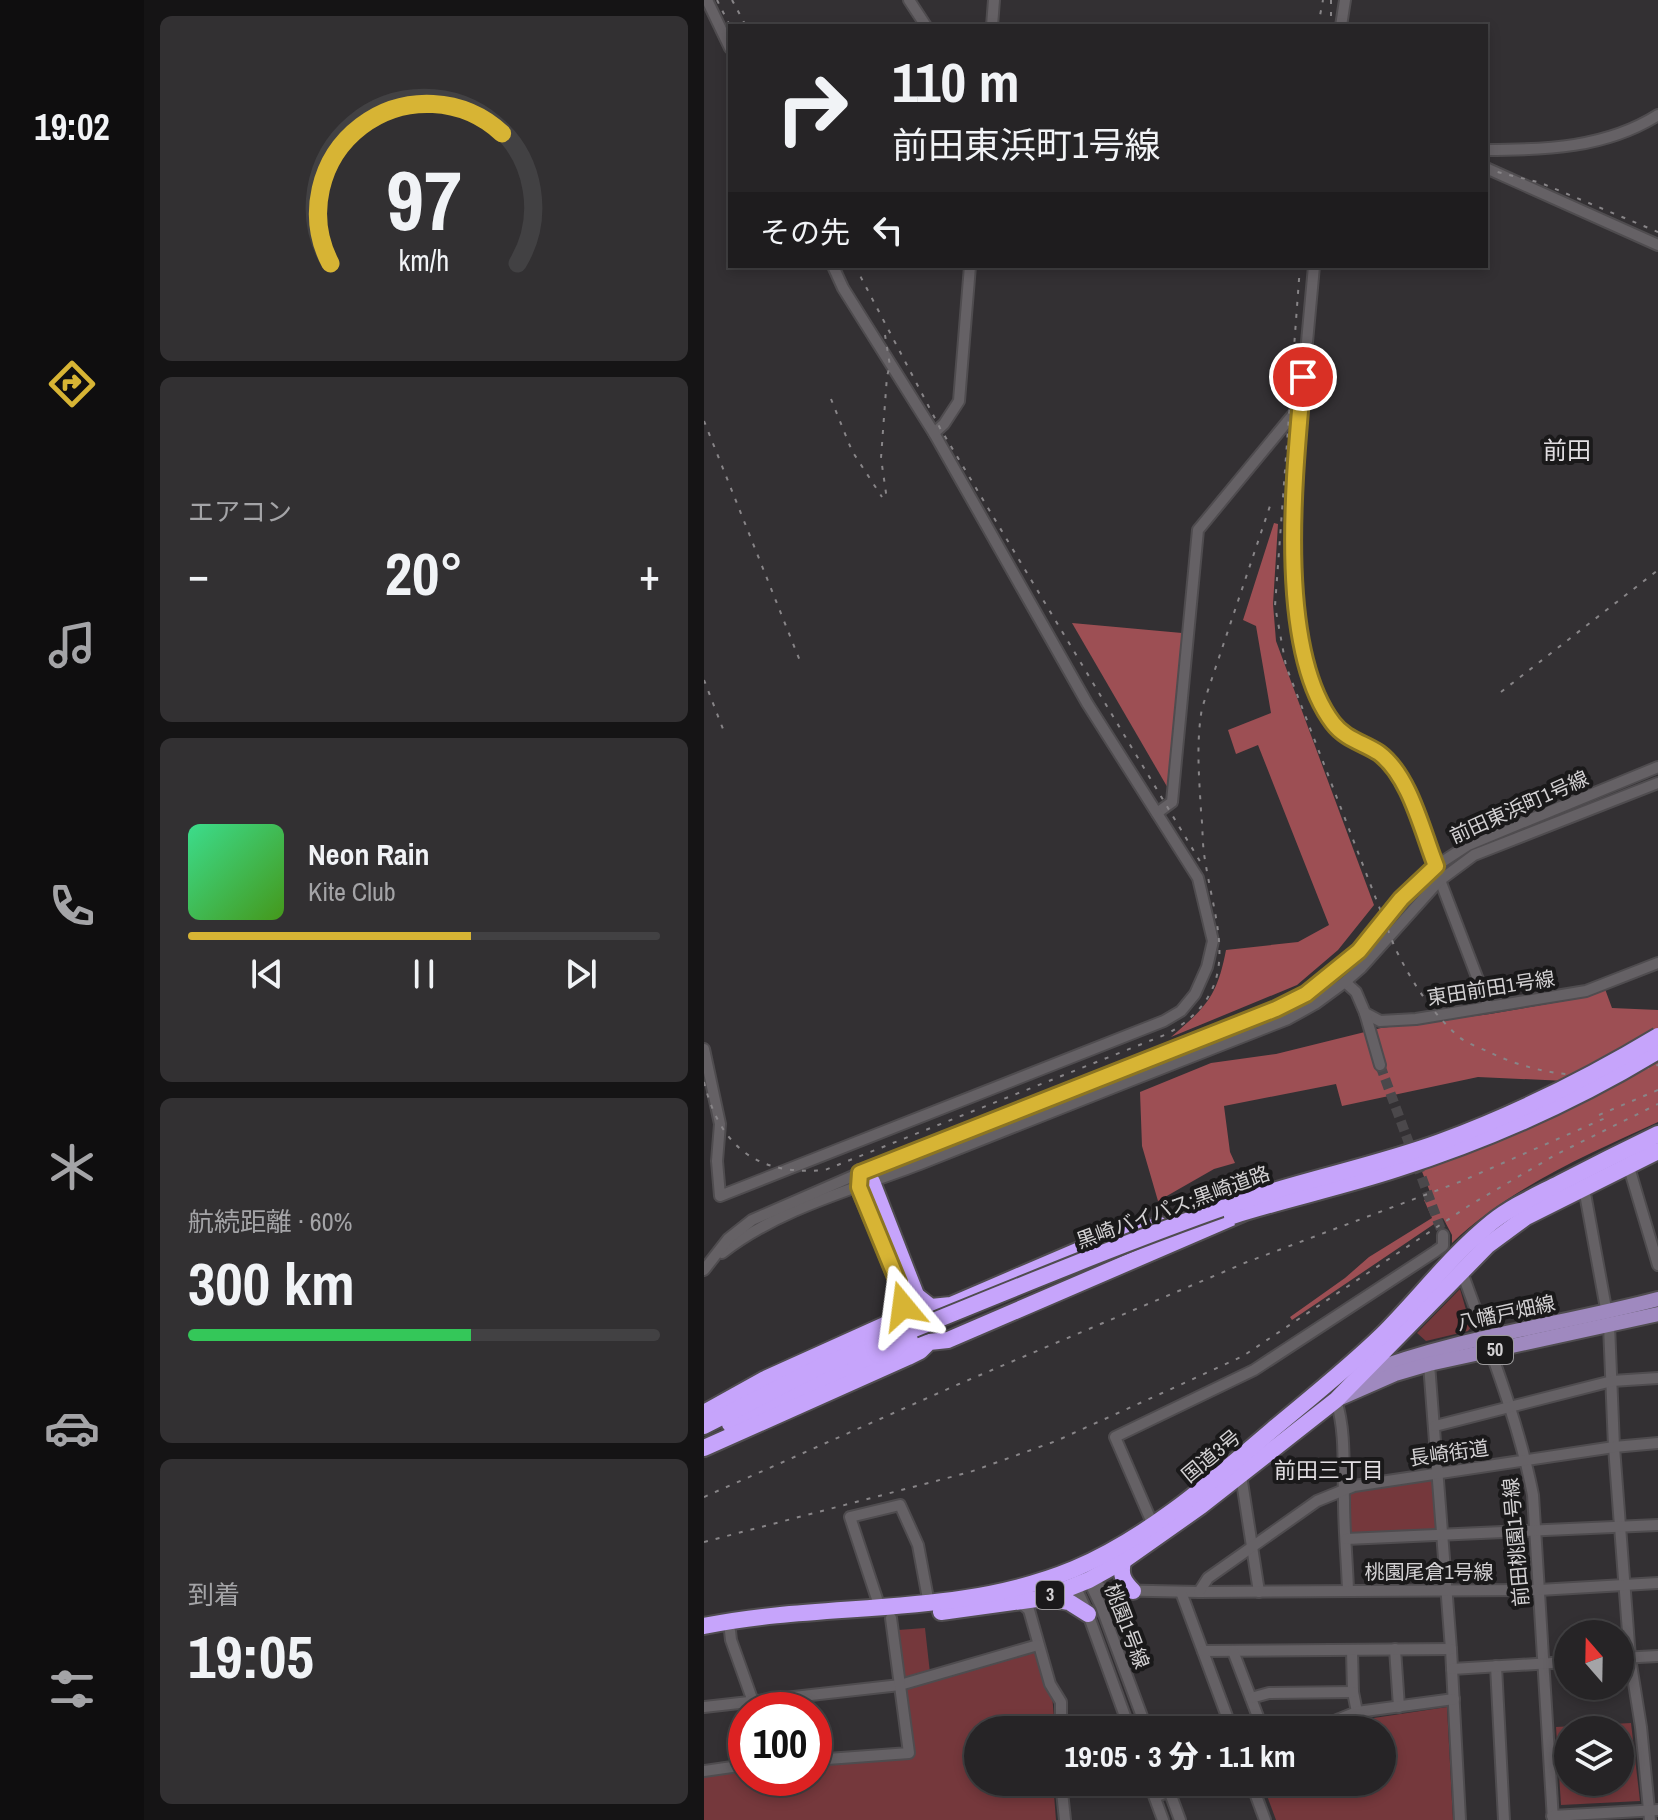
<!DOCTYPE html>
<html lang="ja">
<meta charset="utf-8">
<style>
:root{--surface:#262426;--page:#323032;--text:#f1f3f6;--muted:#a4a4a7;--line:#424143;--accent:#d7b434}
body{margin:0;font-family:"Archivo Narrow","Noto Sans JP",sans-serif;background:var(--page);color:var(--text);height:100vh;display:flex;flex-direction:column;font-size:30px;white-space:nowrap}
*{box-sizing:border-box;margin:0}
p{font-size:26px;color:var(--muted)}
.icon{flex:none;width:44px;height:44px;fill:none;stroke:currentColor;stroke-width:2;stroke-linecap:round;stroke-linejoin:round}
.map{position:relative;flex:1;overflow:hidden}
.details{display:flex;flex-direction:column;gap:16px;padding:16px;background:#151415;width:560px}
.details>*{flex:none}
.banner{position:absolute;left:24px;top:24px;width:760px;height:244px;border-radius:0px;box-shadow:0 4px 12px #0003,0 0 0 2px var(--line);background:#262426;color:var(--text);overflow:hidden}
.needle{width:52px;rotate:340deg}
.buttons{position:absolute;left:850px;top:1620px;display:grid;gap:16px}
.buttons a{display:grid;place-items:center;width:80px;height:80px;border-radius:50%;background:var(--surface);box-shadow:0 4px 12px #0003,0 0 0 2px var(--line);font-size:40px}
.speed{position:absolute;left:24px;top:1692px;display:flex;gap:16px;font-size:40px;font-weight:700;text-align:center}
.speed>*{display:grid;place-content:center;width:104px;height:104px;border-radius:50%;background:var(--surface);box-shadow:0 4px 12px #0003,0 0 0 2px var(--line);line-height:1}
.speed .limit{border:12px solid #d22;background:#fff;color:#111}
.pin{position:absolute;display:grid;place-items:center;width:68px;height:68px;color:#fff;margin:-34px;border:4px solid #fff;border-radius:50%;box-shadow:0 2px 8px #0007}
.me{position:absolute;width:88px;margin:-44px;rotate:344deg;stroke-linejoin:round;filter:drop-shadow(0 0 6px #0008)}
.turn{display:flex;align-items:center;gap:28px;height:168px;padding:0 32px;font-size:36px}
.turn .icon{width:104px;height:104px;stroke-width:2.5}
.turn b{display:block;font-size:56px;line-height:68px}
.then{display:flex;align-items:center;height:76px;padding:0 32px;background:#0003;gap:16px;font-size:30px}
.big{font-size:60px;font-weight:800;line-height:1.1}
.details .tile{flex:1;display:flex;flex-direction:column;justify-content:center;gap:12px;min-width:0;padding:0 28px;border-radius:12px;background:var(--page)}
.details .dial{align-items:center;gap:0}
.dial svg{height:208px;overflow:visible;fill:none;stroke:var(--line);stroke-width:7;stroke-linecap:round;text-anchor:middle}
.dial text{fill:var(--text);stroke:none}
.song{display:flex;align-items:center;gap:24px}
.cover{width:96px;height:96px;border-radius:12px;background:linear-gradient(135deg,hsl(150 70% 55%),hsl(100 70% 35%))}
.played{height:8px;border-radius:4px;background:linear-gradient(90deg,var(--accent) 60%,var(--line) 60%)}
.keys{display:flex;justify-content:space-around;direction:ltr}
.heat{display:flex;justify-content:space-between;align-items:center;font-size:44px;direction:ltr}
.charge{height:12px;border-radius:6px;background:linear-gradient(90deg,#34c759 60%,var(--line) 0)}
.trip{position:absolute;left:260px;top:1716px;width:432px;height:80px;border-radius:40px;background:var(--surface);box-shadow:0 4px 12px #0003,0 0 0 2px var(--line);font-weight:800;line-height:80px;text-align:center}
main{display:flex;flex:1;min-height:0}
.menu{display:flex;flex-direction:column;width:144px;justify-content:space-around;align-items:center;background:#0f0e0f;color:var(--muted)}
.menu .icon{width:56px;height:56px}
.menu .active{color:var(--accent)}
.menu b{font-size:36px;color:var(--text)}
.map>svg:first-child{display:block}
.green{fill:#75383c;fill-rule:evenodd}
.forest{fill:#9d4f54}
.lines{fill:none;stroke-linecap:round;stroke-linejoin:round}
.minor-tunnel{stroke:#4b484b;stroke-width:10;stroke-dasharray:10 5;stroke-linecap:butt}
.minor-casing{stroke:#4f4c4f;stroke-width:14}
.major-casing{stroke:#4f4c4f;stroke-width:18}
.highway-casing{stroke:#4f4c4f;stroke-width:20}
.minor{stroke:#656165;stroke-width:10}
.major{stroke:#9f89bf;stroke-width:14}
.highway{stroke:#c6a4fb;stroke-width:16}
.rail{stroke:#888588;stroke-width:2;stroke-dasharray:4 8;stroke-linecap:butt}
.highway-bridge-casing{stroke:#4f4c4f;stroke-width:20;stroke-linecap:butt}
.highway-bridge{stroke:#c6a4fb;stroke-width:16}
.route-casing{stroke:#8c7522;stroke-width:20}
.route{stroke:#d7b434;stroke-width:14}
.labels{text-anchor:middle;stroke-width:8;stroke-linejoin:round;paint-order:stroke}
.shield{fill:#1a191a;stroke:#9c9a9c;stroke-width:2}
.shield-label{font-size:18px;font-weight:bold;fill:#d3d1d3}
.street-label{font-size:20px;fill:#d3d1d3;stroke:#1a191a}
.neighbourhood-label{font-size:22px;fill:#e2dee2;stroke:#1a191a}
.quarter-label{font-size:24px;fill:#e2dee2;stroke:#1a191a}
</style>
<main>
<nav class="menu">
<b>19:02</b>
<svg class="icon active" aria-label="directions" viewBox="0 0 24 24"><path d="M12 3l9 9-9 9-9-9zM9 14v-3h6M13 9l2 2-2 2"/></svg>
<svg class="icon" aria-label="music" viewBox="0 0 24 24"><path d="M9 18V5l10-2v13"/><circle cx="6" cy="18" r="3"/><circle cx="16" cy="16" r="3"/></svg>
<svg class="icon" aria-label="phone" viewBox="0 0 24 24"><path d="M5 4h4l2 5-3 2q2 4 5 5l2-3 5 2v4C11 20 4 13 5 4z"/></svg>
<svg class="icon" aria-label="climate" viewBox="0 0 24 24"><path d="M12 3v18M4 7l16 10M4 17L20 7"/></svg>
<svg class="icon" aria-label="car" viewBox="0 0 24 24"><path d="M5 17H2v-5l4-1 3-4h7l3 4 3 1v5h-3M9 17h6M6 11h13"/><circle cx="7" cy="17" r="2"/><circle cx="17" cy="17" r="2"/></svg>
<svg class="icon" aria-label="filters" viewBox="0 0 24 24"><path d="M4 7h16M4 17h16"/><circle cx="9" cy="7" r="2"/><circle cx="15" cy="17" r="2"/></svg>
</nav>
<section class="details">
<div class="tile dial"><svg viewBox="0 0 100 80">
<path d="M14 69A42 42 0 1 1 86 69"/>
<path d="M14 69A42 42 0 0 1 80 19" stroke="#d7b434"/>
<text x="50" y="56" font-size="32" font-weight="700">97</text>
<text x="50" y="72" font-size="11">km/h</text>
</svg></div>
<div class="tile"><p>エアコン</p>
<div class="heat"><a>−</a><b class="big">20°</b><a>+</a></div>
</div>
<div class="tile">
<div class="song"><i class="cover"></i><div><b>Neon Rain</b><p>Kite Club</p></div></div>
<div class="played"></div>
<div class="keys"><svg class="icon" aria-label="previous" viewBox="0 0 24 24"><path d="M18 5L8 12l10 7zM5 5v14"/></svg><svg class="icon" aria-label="pause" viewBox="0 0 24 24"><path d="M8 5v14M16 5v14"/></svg><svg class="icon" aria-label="next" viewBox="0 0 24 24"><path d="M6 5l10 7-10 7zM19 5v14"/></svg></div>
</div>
<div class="tile"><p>航続距離 · 60%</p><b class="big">300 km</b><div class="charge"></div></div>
<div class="tile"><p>到着</p><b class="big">19:05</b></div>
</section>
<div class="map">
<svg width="954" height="1820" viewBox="0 0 954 1820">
<rect width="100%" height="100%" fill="#333033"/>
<g class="green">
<polygon points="756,1289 767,1327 764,1331 722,1341 713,1333"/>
<polygon points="728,1478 731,1479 734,1527 731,1531 649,1537 644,1533 643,1494 670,1485"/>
<polygon points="221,1628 227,1682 326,1650 333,1654 348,1694 351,1730 274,1730 274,1782 349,1782 352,1820 0,1820 0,1773 42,1769 42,1778 110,1778 110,1763 208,1756 194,1630"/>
<polygon points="743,1707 749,1820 572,1820 558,1782 678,1782 678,1730 627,1730 650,1721"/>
<path d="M927,1723L936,1801L857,1805L852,1727ZM916,1730V1782H864V1730Z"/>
</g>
<g class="forest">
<path d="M570,523L574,524L569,604L572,641L670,905L634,950L593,985L467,1037C502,1007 513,997 522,950L594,942L625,925L554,745L532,754L524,730L567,713L552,626L539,620Z"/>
<polygon points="368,623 478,633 465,790"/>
<path d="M901,989L908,1008L954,1010V1028L889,1066L954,1058V1122C882,1155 806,1188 748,1243V1235L739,1218L588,1320L586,1317L641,1278L665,1257L728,1218L720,1200L728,1197L717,1169L862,1081L774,1077L638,1106L632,1084L520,1106L526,1152L531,1163L510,1169L454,1201L438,1146L436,1092L507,1063L572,1054L677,1028L786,1014L872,999Z"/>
</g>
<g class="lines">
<polyline class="minor-tunnel" points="676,1065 739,1235"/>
<g class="minor-casing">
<g id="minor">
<polyline points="3,0 26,48"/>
<polyline points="205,0 222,26"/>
<polyline points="288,26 290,0"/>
<polyline points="637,26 641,0"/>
<path d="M782,150C841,150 902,148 954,115"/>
<polyline points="782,168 954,245"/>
<path d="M610,266C604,333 597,400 593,467C589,544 580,657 629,723C641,739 659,742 674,753C682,759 689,768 696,775L784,1006"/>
<polyline points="230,433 240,424 255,401 266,266"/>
<polyline points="453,813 468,802 494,530 597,405"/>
<polyline points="641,982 652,992 661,1013 676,1021 712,1019 882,991 954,963"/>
<polyline points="661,1013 676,1065"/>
<polyline points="0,1049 16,1124 13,1161 16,1196 460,1021 477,1011 491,994 503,967 509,941 494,878 383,703 230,433 139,288 129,266"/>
<polyline points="924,1164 954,1265"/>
<polyline points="880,1188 905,1325 910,1447 926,1658 937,1727 946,1820"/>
<path d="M18,1253C76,1208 148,1190 216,1164C339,1115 461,1067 584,1019L611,1004L641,982L657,968L735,881L770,855L954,783"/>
<polyline points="0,1270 24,1239 48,1220 156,1173 572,1009 602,994 655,951 697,899 732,866 764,845 954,767"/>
<path d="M758,1272C784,1345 814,1419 829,1495L849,1820"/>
<polyline points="725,1364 747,1649 756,1820"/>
<path d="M632,1400C642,1432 639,1467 640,1501C640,1530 643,1560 644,1590"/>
<polyline points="731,1426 908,1381 954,1378"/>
<polyline points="537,1475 555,1592"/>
<polyline points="449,1525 411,1437 550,1370 732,1251 739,1246 739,1235"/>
<polyline points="642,1539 954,1525"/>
<polyline points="384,1579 397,1606 443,1730"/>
<polyline points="385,1580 401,1590 495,1592 835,1590 954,1583"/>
<polyline points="370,1583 384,1614 426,1730"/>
<polyline points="477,1592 528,1730"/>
<polyline points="495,1592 504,1578 613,1501 650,1486 910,1447 954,1443"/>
<polyline points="315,1601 325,1610 346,1684 357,1702 357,1730"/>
<polyline points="176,1608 146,1517 196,1505 214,1545 225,1604"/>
<polyline points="26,1631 27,1640 52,1710"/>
<polyline points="691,1649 695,1707"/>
<polyline points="648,1650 649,1692 653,1712"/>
<polyline points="499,1651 747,1649"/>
<polyline points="529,1651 559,1730"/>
<polyline points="916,1658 954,1656"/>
<polyline points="792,1666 800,1820"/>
<polyline points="748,1669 864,1662"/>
<polyline points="547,1698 565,1693 649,1692"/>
<polyline points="0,1707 196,1685 334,1645"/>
<polyline points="608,1730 653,1712 750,1699"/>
<polyline points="110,1760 205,1753 187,1618"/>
<polyline points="0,1771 42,1765"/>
<polyline points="357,1782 361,1820"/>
<polyline points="445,1782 459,1820"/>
<polyline points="462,1782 476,1820"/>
<polyline points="547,1782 561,1820"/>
<polyline points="451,1797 487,1782"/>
<polyline points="848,1816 954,1810"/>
</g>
</g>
<g class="major-casing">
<g id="major">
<path d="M658,1374C753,1337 855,1325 954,1299"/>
<polyline points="634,1399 691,1374 725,1364 954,1314"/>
</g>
</g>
<g class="highway-casing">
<g id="highway">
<polyline points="156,1173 168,1182 216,1305"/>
<polyline points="213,1296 227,1307 247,1305 380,1248 456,1225"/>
<path d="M0,1413L61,1379L185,1323C190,1319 196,1314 197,1308C203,1291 163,1208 155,1187L156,1173"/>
<polyline points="26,1424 84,1395 214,1339"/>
<polyline points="0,1426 119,1365 201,1333"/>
<polyline points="0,1448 204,1357 216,1351 225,1342 244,1340 539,1213"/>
<path d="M419,1561C416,1575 419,1581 429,1591"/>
<polyline points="342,1598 365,1602 384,1614"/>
<polyline points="237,1612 340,1598 385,1580 419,1561 497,1506 632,1400 784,1245 822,1217 954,1151"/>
<path d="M0,1626C123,1601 252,1618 370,1569C445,1537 507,1482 568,1430C605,1399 643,1369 678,1335C715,1298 747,1255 788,1222C808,1206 833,1195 856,1183C889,1166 921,1150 954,1134"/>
</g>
</g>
<use href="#minor" class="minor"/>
<use href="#major" class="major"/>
<use href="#highway" class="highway"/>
<g class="rail">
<polyline points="13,0 26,26"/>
<polyline points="28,0 42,26"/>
<polyline points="627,0 627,17 630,26"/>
<polyline points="614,26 619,0"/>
<polyline points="782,169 837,183 954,232"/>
<polyline points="151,266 236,428 497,863"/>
<path d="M596,266L571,606L582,666L691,948C708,982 726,1011 755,1037C764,1044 777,1048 787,1053C840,1078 898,1082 954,1065"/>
<polyline points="181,335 186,366 183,376 177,458 183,500"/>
<polyline points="127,399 148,451 178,497"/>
<polyline points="0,421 98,666"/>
<polyline points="0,680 19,729"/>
<polyline points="797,692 954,570"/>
<path d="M0,1082C16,1147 53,1176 121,1170L463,1034C541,990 512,930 501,860C498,844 499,828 497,811C495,776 492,743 498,708L568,500"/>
<polyline points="895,1115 954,1090"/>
<polyline points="0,1497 255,1384 543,1262 758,1181 906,1116"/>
<polyline points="0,1542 266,1472 352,1441 476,1385 539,1356 766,1205 853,1154 954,1104"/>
</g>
<g class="highway-bridge-casing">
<g id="highway-bridge">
<path d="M528,1216C582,1199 638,1187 693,1169C784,1140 872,1101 954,1051"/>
<path d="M210,1329C321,1284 431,1238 544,1199C607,1178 673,1165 736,1142C812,1114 884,1078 954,1036"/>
</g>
</g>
<use href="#highway-bridge" class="highway-bridge"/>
</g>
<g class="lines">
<g class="route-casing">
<path id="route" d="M199,1306L194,1282L155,1187L156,1173L572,1009L602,994L655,951L697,899L732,866C718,831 706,776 675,753C660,743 641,739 629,723C571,647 591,469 599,377"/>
</g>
<use href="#route" class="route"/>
</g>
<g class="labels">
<g class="shield">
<rect x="773" y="1336" width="36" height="28" rx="6"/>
<rect x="332" y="1581" width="28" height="28" rx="6"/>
</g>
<g class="shield-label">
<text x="791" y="1356">50</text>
<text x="346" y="1601">3</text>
</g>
<g class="street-label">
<text transform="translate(815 807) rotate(-24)" y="7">前田東浜町1号線</text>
<text transform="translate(787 988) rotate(-9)" y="7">東田前田1号線</text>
<text transform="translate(469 1207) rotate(-20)" y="7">黒崎バイパス;黒崎道路</text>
<text transform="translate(802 1313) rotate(-12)" y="7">八幡戸畑線</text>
<text transform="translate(745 1453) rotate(-8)" y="7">長崎街道</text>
<text transform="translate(507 1456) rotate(-40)" y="7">国道3号</text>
<text transform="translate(812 1542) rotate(-95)" y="7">前田桃園1号線</text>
<text x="725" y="1579">桃園尾倉1号線</text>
<text transform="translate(423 1626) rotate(69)" y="7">桃園1号線</text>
</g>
<g class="neighbourhood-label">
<text x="625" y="1478">前田三丁目</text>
</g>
<g class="quarter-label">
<text x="863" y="459">前田</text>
</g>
</g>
</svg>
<div class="buttons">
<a><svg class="needle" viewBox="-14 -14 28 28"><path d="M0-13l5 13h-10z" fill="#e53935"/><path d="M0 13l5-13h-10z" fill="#a4a4a7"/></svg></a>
<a><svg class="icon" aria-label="layers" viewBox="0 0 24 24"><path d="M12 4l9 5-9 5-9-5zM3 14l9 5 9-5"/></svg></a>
</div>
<div class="speed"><div class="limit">100</div></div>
<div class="pin" style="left:599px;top:377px;background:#d93025"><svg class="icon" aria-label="arrive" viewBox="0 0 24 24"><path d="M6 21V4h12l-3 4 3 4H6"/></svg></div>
<svg class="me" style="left:199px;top:1306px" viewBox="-20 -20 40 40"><path d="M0-17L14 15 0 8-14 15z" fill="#d7b434" stroke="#fff" stroke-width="4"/></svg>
<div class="trip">19:05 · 3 分 · 1.1 km</div>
<div class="banner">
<div class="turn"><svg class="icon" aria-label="right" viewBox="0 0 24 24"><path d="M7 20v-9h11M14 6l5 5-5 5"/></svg><div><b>110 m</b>前田東浜町1号線</div></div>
<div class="then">その先<svg class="icon" aria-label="left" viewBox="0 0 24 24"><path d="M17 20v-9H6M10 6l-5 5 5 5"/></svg></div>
</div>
</div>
</main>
